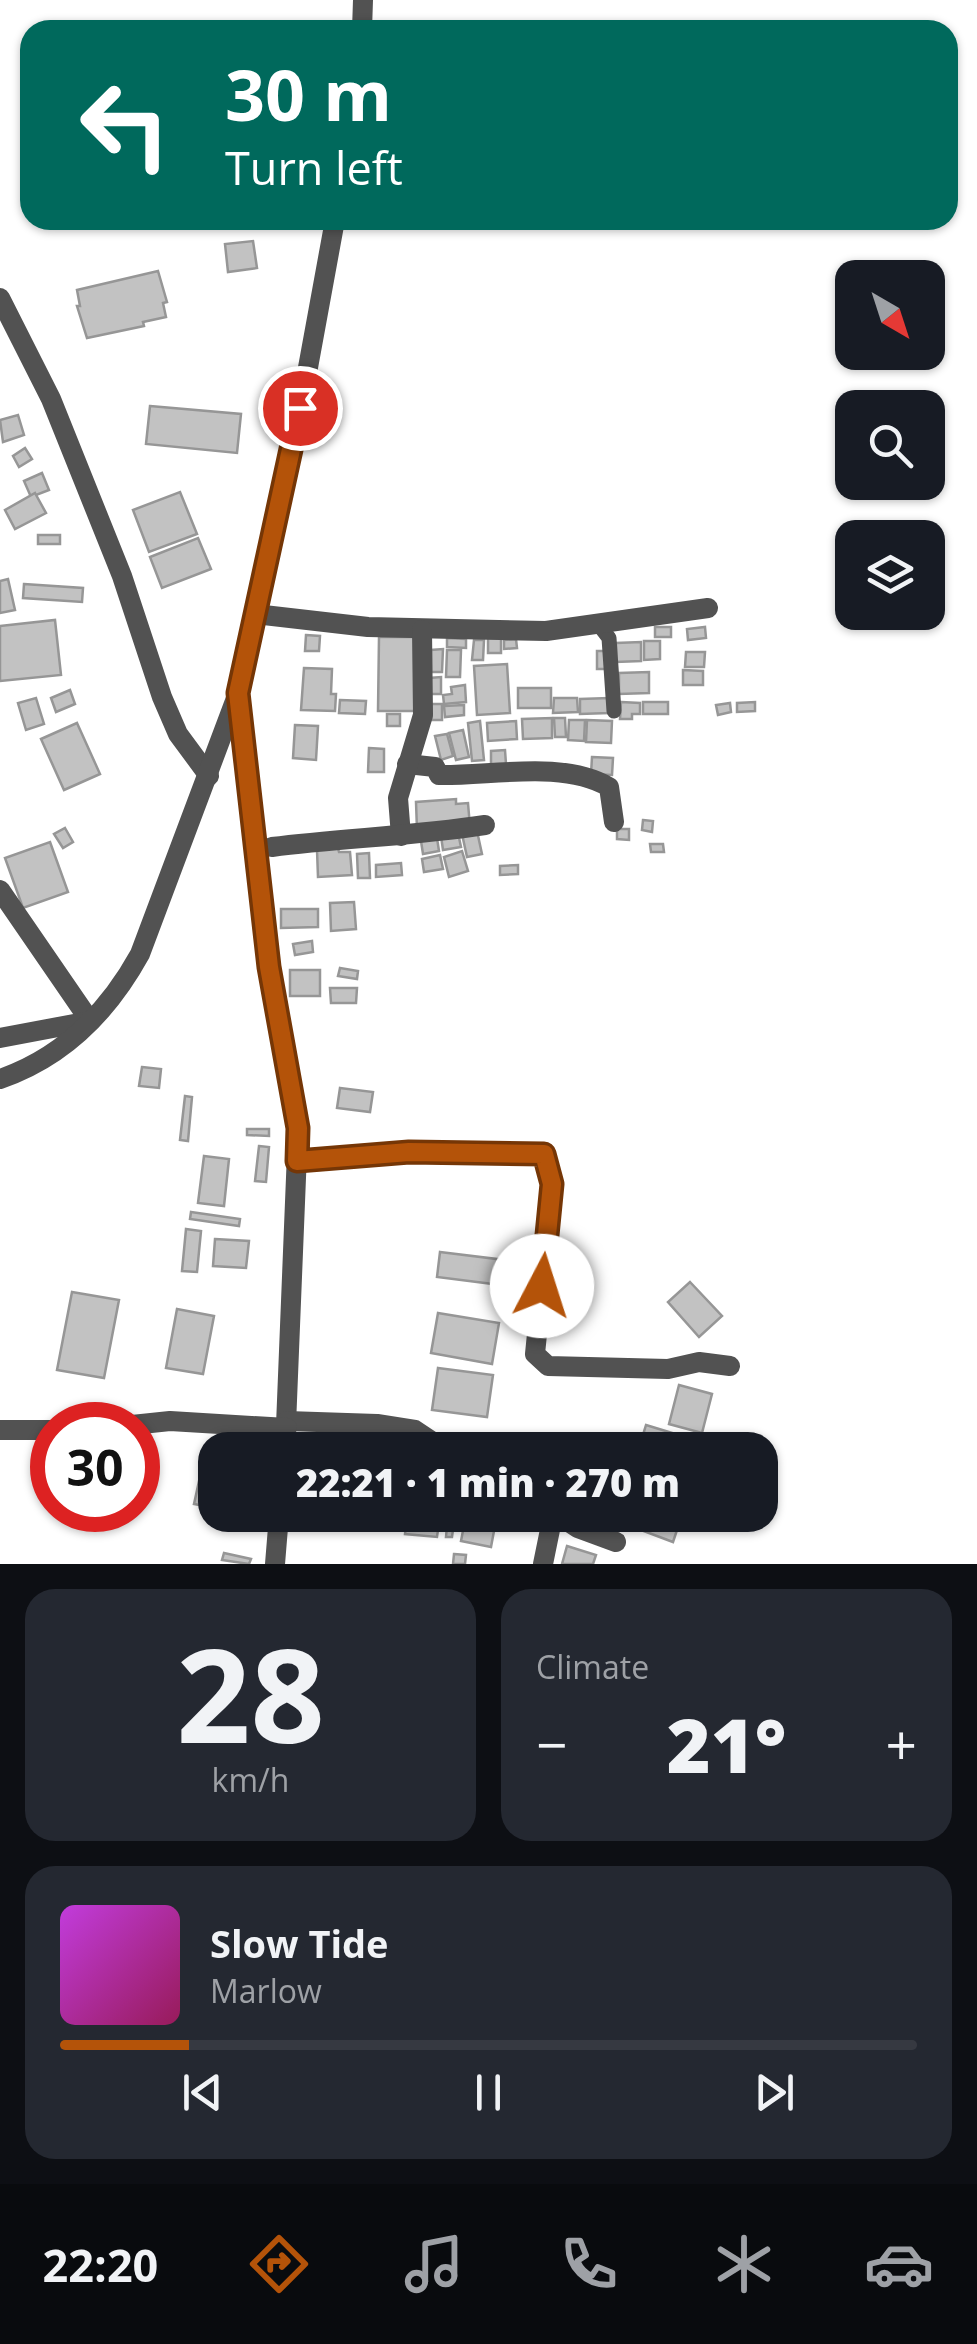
<!DOCTYPE html>
<meta charset="utf-8">
<style>
:root{--surface:#171b24;--page:#242831;--text:#f1f3f6;--muted:#9ea1a6;--line:#363941;--accent:#b45309}
body{margin:0;font-family:"Open Sans",sans-serif;background:var(--page);color:var(--text);height:100vh;display:flex;flex-direction:column;font-size:38px;white-space:nowrap}
*{box-sizing:border-box;margin:0}
p{font-size:32px;color:var(--muted)}
.icon{flex:none;width:55px;height:55px;fill:none;stroke:currentColor;stroke-width:2;stroke-linecap:round;stroke-linejoin:round}
.map{position:relative;height:1564px;overflow:hidden}
.details{display:flex;flex-direction:column;gap:25px;padding:25px;background:#0d0f14;flex:1}
.details>*{flex:none}
.hud{position:absolute;left:20px;top:20px;width:938px;height:210px;border-radius:30px;box-shadow:0 2px 8px #0004;background:#00695c;color:#fff;overflow:hidden}
.needle{width:65px;rotate:141deg}
.tools{position:absolute;left:835px;top:260px;display:grid;gap:20px}
.tools a{display:grid;place-items:center;width:110px;height:110px;border-radius:20px;background:var(--surface);box-shadow:0 2px 8px #0004;font-size:50px}
.speed{position:absolute;left:30px;top:1402px;display:flex;gap:20px;font-size:50px;font-weight:700;text-align:center}
.speed>*{display:grid;place-content:center;width:130px;height:130px;border-radius:50%;background:var(--surface);box-shadow:0 2px 8px #0004;line-height:1}
.speed .limit{border:15px solid #d22;background:#fff;color:#111}
.pin{position:absolute;display:grid;place-items:center;width:85px;height:85px;color:#fff;margin:-42px;border:5px solid #fff;border-radius:50%;box-shadow:0 2px 10px #0007}
.me{position:absolute;width:110px;margin:-55px;rotate:5deg;stroke-linejoin:round;filter:drop-shadow(0 0 8px #0008)}
.turn{display:flex;align-items:center;gap:35px;height:210px;padding:0 40px;font-size:45px}
.turn .icon{width:130px;height:130px;stroke-width:2.5}
.turn b{display:block;font-size:70px;line-height:85px}
.big{font-size:75px;font-weight:800;line-height:1.1}
.details .card{flex:1;display:flex;flex-direction:column;justify-content:center;gap:15px;min-width:0;padding:0 35px;border-radius:30px;background:var(--page)}
.details .dial{align-items:center;gap:0}
.dial b{font-size:130px;line-height:1}
.song{display:flex;align-items:center;gap:30px}
.cover{width:120px;height:120px;border-radius:15px;background:linear-gradient(135deg,hsl(290 70% 55%),hsl(330 70% 35%))}
.played{height:10px;border-radius:5px;background:linear-gradient(90deg,var(--accent) 15%,var(--line) 15%)}
.keys{display:flex;justify-content:space-around;direction:ltr}
.heat{display:flex;justify-content:space-between;align-items:center;font-size:55px;direction:ltr}
.details .tiles{flex:1;display:grid;gap:25px;grid-template-columns:1fr 1fr}
.card:last-child{grid-column:span 2}
.trip{position:absolute;left:198px;top:1432px;width:580px;height:100px;border-radius:30px;background:var(--surface);box-shadow:0 2px 8px #0004;font-weight:800;line-height:100px;text-align:center}
.dock{display:flex;height:160px;justify-content:space-around;align-items:center;background:#090b0e;color:var(--muted)}
.dock .icon{width:70px;height:70px}
.dock .active{color:var(--accent)}
.dock b{font-size:45px;color:var(--text)}
.map>svg:first-child{display:block}
.building{fill:#c2c2c2;stroke:#969696;stroke-width:2.5}
.lines{fill:none;stroke-linecap:round;stroke-linejoin:round}
.service{stroke:#525252;stroke-width:15}
.minor{stroke:#525252;stroke-width:20}
.tertiary{stroke:#525252;stroke-width:20}
.route-casing{stroke:#753606;stroke-width:25}
.route{stroke:#b45309;stroke-width:18}
</style>
<div class="map">
<svg width="977" height="1564" viewBox="0 0 977 1564">
<rect width="100%" height="100%" fill="#fff"/>
<g class="building">
<polygon points="253,241 257,268 228,272 225,244"/>
<polygon points="158,271 167,302 163,303 166,317 143,322 144,326 87,338 77,306 80,306 77,290"/>
<polygon points="150,406 241,414 237,453 146,444"/>
<polygon points="18,415 24,435 3,442 0,420"/>
<polygon points="25,448 32,459 19,467 13,456"/>
<polygon points="42,473 49,490 31,497 24,481"/>
<polygon points="180,492 197,534 149,552 133,510"/>
<polygon points="35,493 46,513 15,529 5,510"/>
<rect x="38" y="535" width="22" height="9"/>
<polygon points="198,538 211,569 162,588 150,557"/>
<polygon points="8,579 15,610 0,613 0,581"/>
<polygon points="24,584 83,588 82,602 23,598"/>
<polygon points="55,620 61,675 0,681 0,626"/>
<rect x="655" y="627" width="16" height="10"/>
<polygon points="705,627 706,638 688,640 687,629"/>
<polygon points="306,635 320,636 319,651 305,651"/>
<polygon points="379,637 418,637 417,711 378,711"/>
<polygon points="447,638 466,639 466,648 447,647"/>
<rect x="488" y="638" width="13" height="15"/>
<polygon points="516,639 517,648 504,649 504,640"/>
<polygon points="474,640 484,640 483,660 472,660"/>
<polygon points="644,641 660,641 660,659 644,660"/>
<polygon points="641,642 641,661 616,662 616,643"/>
<polygon points="443,649 442,672 431,672 431,650"/>
<polygon points="447,650 461,650 460,677 446,677"/>
<rect x="597" y="651" width="12" height="18"/>
<polygon points="686,652 705,652 704,667 685,667"/>
<polygon points="507,664 510,713 477,715 474,666"/>
<polygon points="304,668 332,669 331,694 336,694 335,711 301,710"/>
<polygon points="683,670 703,671 703,685 683,685"/>
<polygon points="649,672 649,693 619,694 619,673"/>
<polygon points="441,677 441,694 429,694 429,678"/>
<polygon points="465,685 466,702 444,704 443,695 452,694 451,687"/>
<rect x="518" y="688" width="33" height="20"/>
<polygon points="70,690 75,704 56,712 51,698"/>
<polygon points="36,698 44,724 26,730 18,703"/>
<polygon points="554,698 577,698 578,712 553,713"/>
<polygon points="609,698 609,713 580,714 580,699"/>
<polygon points="340,700 366,701 365,714 339,713"/>
<polygon points="621,702 640,703 640,714 632,714 632,719 620,719"/>
<rect x="643" y="702" width="25" height="12"/>
<polygon points="755,702 755,711 737,712 737,703"/>
<polygon points="730,703 731,712 718,715 716,705"/>
<rect x="431" y="704" width="11" height="16"/>
<polygon points="464,705 464,715 445,717 444,706"/>
<rect x="387" y="714" width="13" height="12"/>
<polygon points="552,718 552,738 523,739 522,719"/>
<polygon points="554,718 565,718 566,737 555,737"/>
<polygon points="569,720 585,720 584,741 568,740"/>
<polygon points="587,720 612,721 611,743 586,742"/>
<polygon points="480,721 484,760 472,761 468,723"/>
<polygon points="516,721 517,739 488,741 487,723"/>
<polygon points="77,723 100,774 64,790 41,739"/>
<polygon points="295,725 318,726 316,760 293,758"/>
<polygon points="463,730 469,757 456,760 449,733"/>
<polygon points="447,734 453,756 441,760 435,736"/>
<polygon points="369,748 384,749 384,772 368,772"/>
<polygon points="505,750 506,764 491,765 491,751"/>
<polygon points="592,757 613,758 612,775 591,774"/>
<polygon points="456,799 456,804 468,803 470,827 417,830 416,802"/>
<polygon points="643,820 653,821 652,832 642,830"/>
<polygon points="65,828 73,842 63,848 54,834"/>
<polygon points="617,829 629,829 629,840 617,839"/>
<polygon points="477,831 482,854 467,857 462,834"/>
<polygon points="458,833 461,847 443,850 441,836"/>
<polygon points="437,838 439,851 423,854 421,841"/>
<polygon points="50,842 68,892 23,908 5,858"/>
<polygon points="650,844 663,844 664,852 651,852"/>
<polygon points="338,848 339,852 350,852 352,875 318,877 317,850"/>
<polygon points="462,851 468,871 449,877 444,857"/>
<polygon points="369,853 370,878 358,878 357,854"/>
<polygon points="440,855 443,869 424,872 422,859"/>
<polygon points="401,863 402,875 376,877 376,865"/>
<polygon points="518,865 518,874 500,875 500,866"/>
<polygon points="354,902 356,929 331,931 330,903"/>
<polygon points="281,909 318,909 318,927 281,928"/>
<polygon points="312,941 313,952 295,955 293,944"/>
<polygon points="340,968 358,971 357,979 338,976"/>
<rect x="290" y="970" width="30" height="26"/>
<polygon points="330,988 357,988 356,1003 331,1003"/>
<polygon points="142,1067 161,1069 159,1088 139,1086"/>
<polygon points="340,1088 373,1092 370,1112 337,1108"/>
<polygon points="185,1096 192,1097 188,1141 180,1140"/>
<polygon points="247,1129 269,1129 269,1136 247,1135"/>
<polygon points="259,1146 269,1147 266,1182 255,1181"/>
<polygon points="204,1156 229,1159 224,1206 198,1203"/>
<polygon points="191,1212 240,1219 239,1226 190,1219"/>
<polygon points="186,1229 201,1231 197,1272 182,1271"/>
<polygon points="215,1239 249,1241 246,1268 213,1266"/>
<polygon points="440,1252 513,1261 509,1286 437,1277"/>
<polygon points="690,1282 722,1316 699,1337 668,1302"/>
<polygon points="72,1292 119,1300 104,1378 57,1370"/>
<polygon points="177,1309 214,1316 203,1374 166,1368"/>
<polygon points="438,1313 499,1323 492,1364 431,1353"/>
<polygon points="438,1368 493,1375 487,1417 432,1410"/>
<polygon points="679,1385 712,1394 702,1433 669,1424"/>
<polygon points="646,1425 702,1442 699,1450 643,1435"/>
<polygon points="491,1437 544,1448 543,1450 487,1450"/>
<polygon points="206,1449 215,1450 215,1508 194,1504"/>
<polygon points="407,1515 440,1516 437,1537 405,1534"/>
<polygon points="448,1515 455,1515 452,1537 446,1537"/>
<polygon points="466,1515 497,1515 491,1547 461,1541"/>
<polygon points="601,1515 682,1515 673,1542"/>
<polygon points="567,1546 596,1555 593,1564 562,1564"/>
<polygon points="224,1553 251,1559 249,1564 222,1560"/>
<polygon points="454,1554 466,1555 465,1564 453,1564"/>
</g>
<g class="lines">
<polyline class="service" points="599,625 609,638 614,711"/>
<g class="minor">
<polyline points="0,298 51,399 122,576 162,697 178,734 209,776"/>
<polyline points="255,614 368,627 546,631 708,608"/>
<polyline points="238,693 269,967 298,1128 285,1450"/>
<path d="M407,764L435,767L439,775C492,776 563,760 609,787L614,822"/>
<polyline points="401,836 398,798 423,715 422,630"/>
<path d="M272,847C343,838 414,836 485,825"/>
<polyline points="0,890 90,1021"/>
<polyline points="297,1161 409,1152 544,1154 552,1184 535,1354 548,1366 668,1369 699,1362 730,1366"/>
<polyline points="287,1421 377,1424 415,1430 445,1450"/>
<polyline points="132,1425 170,1421 287,1428"/>
<polyline points="0,1430 52,1430"/>
<polyline points="558,1515 578,1528 616,1542"/>
<polyline points="275,1564 279,1515"/>
<polyline points="543,1564 553,1515"/>
</g>
<g class="tertiary">
<polyline points="362,30 363,0"/>
<polyline points="0,1038 90,1021"/>
<path d="M0,1079C64,1057 108,1012 140,954L238,693L307,373L335,220"/>
</g>
</g>
<g class="lines">
<g class="route-casing">
<polyline id="route" points="300,408 238,693 269,967 298,1128 297,1161 409,1152 544,1154 552,1184 542,1286"/>
</g>
<use href="#route" class="route"/>
</g>
</svg>
<div class="tools">
<a><svg class="needle" viewBox="-14 -14 28 28"><path d="M0-13l5 13h-10z" fill="#e53935"/><path d="M0 13l5-13h-10z" fill="#9ea1a6"/></svg></a>
<a><svg class="icon" aria-label="search" viewBox="0 0 24 24"><circle cx="10" cy="10" r="6"/><path d="M15 15l6 6"/></svg></a>
<a><svg class="icon" aria-label="layers" viewBox="0 0 24 24"><path d="M12 4l9 5-9 5-9-5zM3 14l9 5 9-5"/></svg></a>
</div>
<div class="speed"><div class="limit">30</div></div>
<div class="pin" style="left:300px;top:408px;background:#d93025"><svg class="icon" aria-label="arrive" viewBox="0 0 24 24"><path d="M6 21V4h12l-3 4 3 4H6"/></svg></div>
<svg class="me" style="left:542px;top:1286px" viewBox="-20 -20 40 40"><circle r="19" fill="#fff"/><path d="M0-13L10 11 0 6-10 11z" fill="#b45309"/></svg>
<div class="trip">22:21 · 1 min · 270 m</div>
<div class="hud">
<div class="turn"><svg class="icon" aria-label="left" viewBox="0 0 24 24"><path d="M17 20v-9H6M10 6l-5 5 5 5"/></svg><div><b>30 m</b>Turn left</div></div>
</div>
</div>
<section class="details">
<div class="tiles">
<div class="card dial"><b>28</b><p>km/h</p></div>
<div class="card"><p>Climate</p>
<div class="heat"><a>−</a><b class="big">21°</b><a>+</a></div>
</div>
<div class="card">
<div class="song"><i class="cover"></i><div><b>Slow Tide</b><p>Marlow</p></div></div>
<div class="played"></div>
<div class="keys"><svg class="icon" aria-label="previous" viewBox="0 0 24 24"><path d="M18 5L8 12l10 7zM5 5v14"/></svg><svg class="icon" aria-label="pause" viewBox="0 0 24 24"><path d="M8 5v14M16 5v14"/></svg><svg class="icon" aria-label="next" viewBox="0 0 24 24"><path d="M6 5l10 7-10 7zM19 5v14"/></svg></div>
</div>
</div>
</section>
<nav class="dock">
<b>22:20</b>
<svg class="icon active" aria-label="directions" viewBox="0 0 24 24"><path d="M12 3l9 9-9 9-9-9zM9 14v-3h6M13 9l2 2-2 2"/></svg>
<svg class="icon" aria-label="music" viewBox="0 0 24 24"><path d="M9 18V5l10-2v13"/><circle cx="6" cy="18" r="3"/><circle cx="16" cy="16" r="3"/></svg>
<svg class="icon" aria-label="phone" viewBox="0 0 24 24"><path d="M5 4h4l2 5-3 2q2 4 5 5l2-3 5 2v4C11 20 4 13 5 4z"/></svg>
<svg class="icon" aria-label="climate" viewBox="0 0 24 24"><path d="M12 3v18M4 7l16 10M4 17L20 7"/></svg>
<svg class="icon" aria-label="car" viewBox="0 0 24 24"><path d="M5 17H2v-5l4-1 3-4h7l3 4 3 1v5h-3M9 17h6M6 11h13"/><circle cx="7" cy="17" r="2"/><circle cx="17" cy="17" r="2"/></svg>
</nav>
